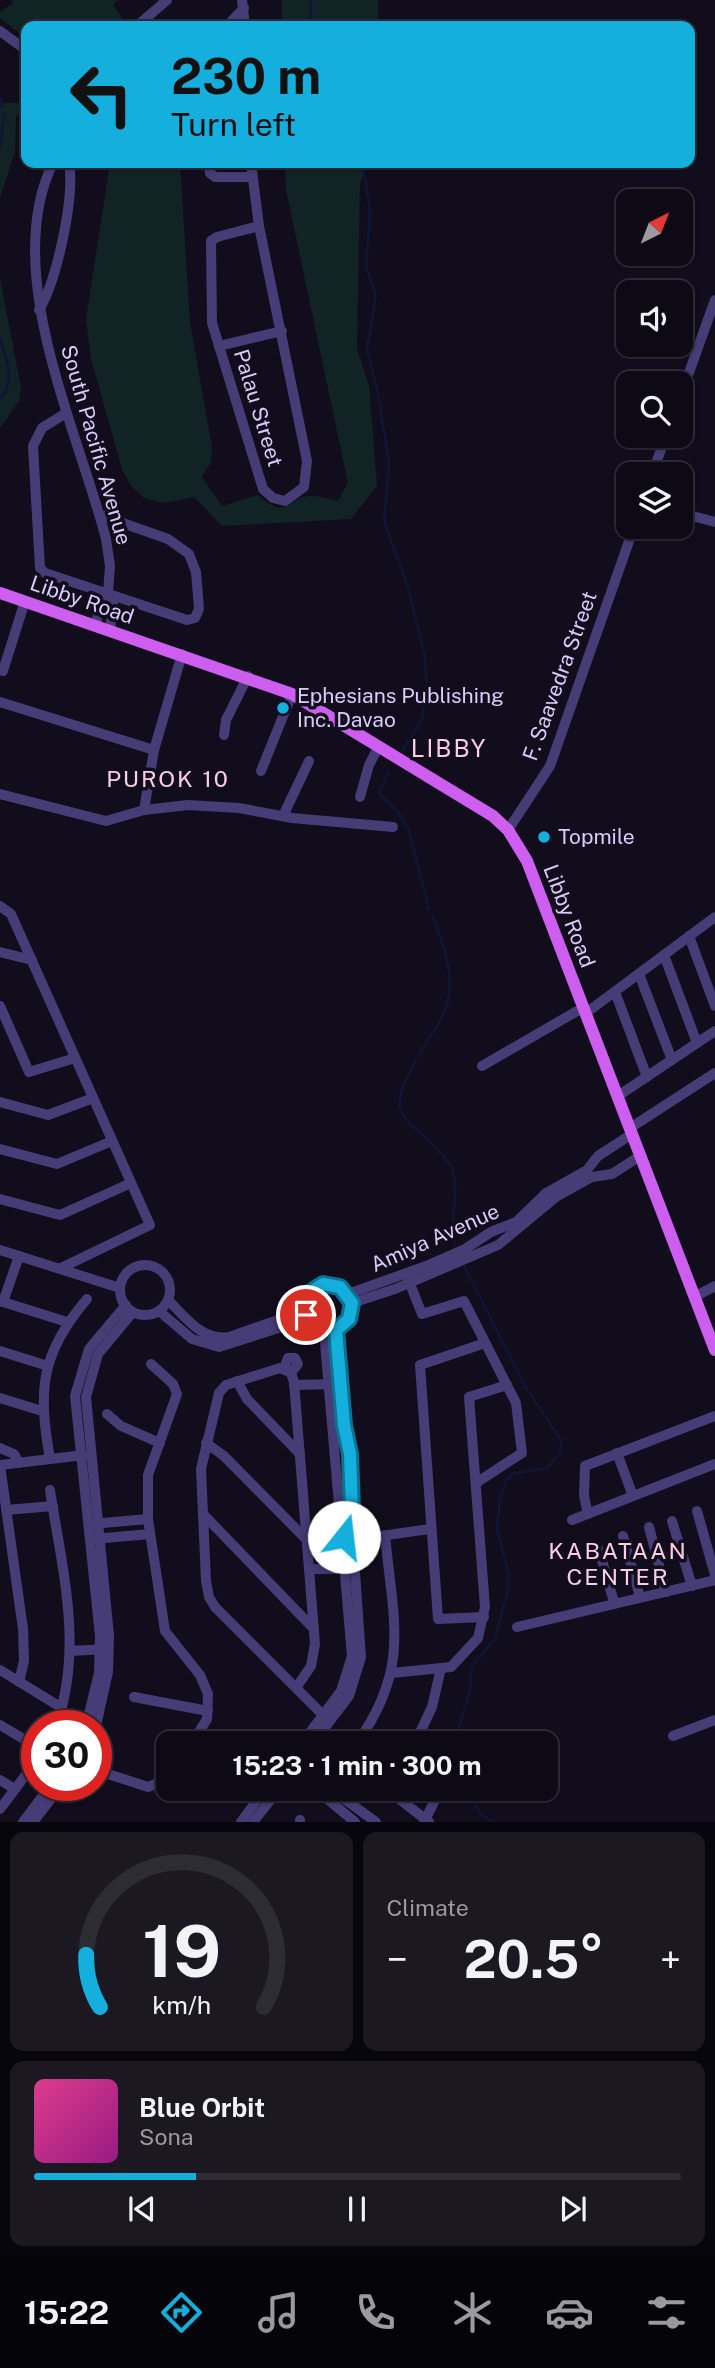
<!DOCTYPE html>
<meta charset="utf-8">
<style>
:root{--surface:#0d0a15;--page:#1b1822;--text:#f1f3f6;--muted:#9a9aa0;--line:#2d2b34;--accent:#15afde}
body{margin:0;font-family:"Public Sans",sans-serif;background:var(--page);color:var(--text);height:100vh;display:flex;flex-direction:column;font-size:26px;white-space:nowrap}
*{box-sizing:border-box;margin:0}
p{font-size:23px;color:var(--muted)}
.icon{flex:none;width:38px;height:38px;fill:none;stroke:currentColor;stroke-width:2;stroke-linecap:round;stroke-linejoin:round}
.map{position:relative;height:1822px;overflow:hidden}
.sheet{display:flex;flex-direction:column;gap:10px;padding:10px;background:#07060c;flex:1}
.sheet>*{flex:none}
.guide{position:absolute;left:21px;top:21px;width:674px;height:147px;border-radius:14px;box-shadow:0 2px 5px #0004,0 0 0 2px var(--line);background:#15afde;color:#111;overflow:hidden}
.needle{width:46px;rotate:42deg}
.buttons{position:absolute;left:616px;top:189px;display:grid;gap:14px}
.buttons a{display:grid;place-items:center;width:77px;height:77px;border-radius:14px;background:var(--surface);box-shadow:0 2px 5px #0004,0 0 0 2px var(--line);font-size:35px}
.speed{position:absolute;left:21px;top:1710px;display:flex;gap:14px;font-size:35px;font-weight:700;text-align:center}
.speed>*{display:grid;place-content:center;width:91px;height:91px;border-radius:50%;background:var(--surface);box-shadow:0 2px 5px #0004,0 0 0 2px var(--line);line-height:1}
.speed .limit{border:10px solid #d22;background:#fff;color:#111}
.pin{position:absolute;display:grid;place-items:center;width:60px;height:60px;color:#fff;margin:-30px;border:4px solid #fff;border-radius:50%;box-shadow:0 2px 7px #0007}
.me{position:absolute;width:77px;margin:-38px;rotate:16deg;stroke-linejoin:round;filter:drop-shadow(0 0 5px #0008)}
.turn{display:flex;align-items:center;gap:24px;height:147px;padding:0 35px;font-size:32px}
.turn .icon{width:91px;height:91px;stroke-width:2.5}
.turn b{display:block;font-size:49px;line-height:60px}
.big{font-size:52px;font-weight:700;line-height:1.1}
.sheet .widget{flex:1;display:flex;flex-direction:column;justify-content:center;gap:10px;min-width:0;padding:0 24px;border-radius:14px;background:var(--page)}
.sheet .dial{align-items:center;gap:0}
.dial svg{height:182px;overflow:visible;fill:none;stroke:var(--line);stroke-width:7;stroke-linecap:round;text-anchor:middle}
.dial text{fill:var(--text);stroke:none}
.song{display:flex;align-items:center;gap:21px}
.cover{width:84px;height:84px;border-radius:10px;background:linear-gradient(135deg,hsl(330 70% 55%),hsl(310 70% 35%))}
.played{height:7px;border-radius:4px;background:linear-gradient(90deg,var(--accent) 25%,var(--line) 25%)}
.keys{display:flex;justify-content:space-around;direction:ltr}
.heat{display:flex;justify-content:space-between;align-items:center;font-size:38px;direction:ltr}
.sheet .tiles{flex:1;display:grid;gap:10px;grid-template-columns:1fr 1fr}
.widget:last-child{grid-column:span 2}
.trip{position:absolute;left:156px;top:1731px;width:402px;height:70px;border-radius:14px;background:var(--surface);box-shadow:0 2px 5px #0004,0 0 0 2px var(--line);font-weight:700;line-height:70px;text-align:center}
.tab-bar{display:flex;height:112px;justify-content:space-around;align-items:center;background:#050408;color:var(--muted)}
.tab-bar .icon{width:49px;height:49px}
.tab-bar .selected{color:var(--accent)}
.tab-bar b{font-size:32px;color:var(--text)}
.map>svg:first-child{display:block}
.green{fill:#112325}
.lines{fill:none;stroke-linecap:round;stroke-linejoin:round}
.stream{stroke:#0d1635;stroke-width:2.5}
.minor{stroke:#463c76;stroke-width:10}
.major{stroke:#cd5ef0;stroke-width:12}
.route-casing{stroke:#0e7290;stroke-width:18}
.route{stroke:#15afde;stroke-width:12}
.poi-dot{fill:#15afde;stroke:#110d1c;stroke-width:2.5}
.labels{text-anchor:middle;stroke-width:7;stroke-linejoin:round;paint-order:stroke}
.street-label{font-size:21px;fill:#d8ccfa;stroke:#110d1c}
.poi-label{font-size:21px;fill:#d8ccfa;stroke:#110d1c;text-anchor:start}
.neighbourhood-label{font-size:23px;letter-spacing:2px;fill:#facee4;stroke:#110d1c}
.quarter-label{font-size:24px;letter-spacing:2px;fill:#facee4;stroke:#110d1c}
</style>
<div class="map">
<svg width="715" height="1822" viewBox="0 0 715 1822">
<rect width="100%" height="100%" fill="#110d1c"/>
<g class="green">
<polygon points="12,0 118,0 113,5 128,26 26,26 26,38 0,18 0,12 13,3"/>
<rect x="282" y="0" width="96" height="26"/>
<polygon points="0,103 26,103 26,115 16,116 15,151 0,198"/>
<path d="M110,163H180L190,322L212,447L211,462L202,477L222,506L258,495C287,521 285,499 309,496C318,495 330,500 338,501L348,483L286,190L285,163H368L360,183L357,349L369,385L377,486L351,519L222,526L194,497L163,503L144,498L131,486L122,469L91,359L86,319Z"/>
<polygon points="0,278 21,388 19,401 0,428"/>
</g>
<g class="lines">
<g class="stream">
<polyline points="310,26 311,0"/>
<polyline points="0,98 2,107"/>
<polyline points="0,148 4,114"/>
<polyline points="360,163 365,176 370,213 366,267 376,295 367,349 378,394 389,463 384,521 408,587 425,657 427,691 422,719 403,750"/>
<path d="M0,339C6,359 17,381 0,399"/>
<polyline points="389,771 379,793 398,812 409,831 429,909"/>
<path d="M419,1055C427,1039 441,1024 446,1007C456,976 443,944 432,915"/>
<path d="M416,1061C387,1114 398,1111 437,1149C443,1156 450,1162 453,1171C460,1195 448,1221 455,1246"/>
<polyline points="454,1743 470,1690 472,1666 495,1638 507,1594 509,1574 497,1529 500,1497 507,1479 514,1473 547,1468 560,1452 561,1440 525,1386 463,1264"/>
<polyline points="468,1788 480,1814 494,1822"/>
</g>
<g class="minor">
<polyline points="242,0 245,26"/>
<polyline points="137,26 167,0"/>
<polyline points="227,26 244,8"/>
<polyline points="0,31 26,50"/>
<path d="M53,163C0,271 78,430 106,539L110,566L108,593L113,603L110,630"/>
<polyline points="209,163 210,173 215,177 251,177"/>
<polyline points="251,163 259,226 307,461 304,487 285,501 273,498 263,489 212,323 211,241 217,237 259,226"/>
<path d="M39,310C57,280 75,197 69,163"/>
<polyline points="219,346 282,331"/>
<polyline points="681,395 715,300"/>
<polyline points="66,413 42,428 33,446 40,568 45,573 187,620 195,618 199,609 196,572 189,554 168,539 100,515"/>
<polyline points="652,474 666,436"/>
<polyline points="681,513 715,522"/>
<polyline points="96,626 100,599 108,593"/>
<polyline points="3,671 25,601"/>
<polyline points="0,702 154,750"/>
<polyline points="224,735 226,720 248,676"/>
<polyline points="261,771 292,694"/>
<polyline points="0,794 106,821 144,810 188,805 239,808 292,818 393,827"/>
<polyline points="360,797 369,765 379,746"/>
<polyline points="144,810 154,750 182,654"/>
<polyline points="283,816 309,761"/>
<polyline points="508,830 550,766 634,527"/>
<polyline points="0,906 11,914 150,1225 61,1268"/>
<polyline points="689,936 715,1006"/>
<polyline points="0,952 32,960"/>
<polyline points="664,955 697,1043"/>
<polyline points="639,974 672,1060"/>
<polyline points="615,992 647,1077"/>
<polyline points="0,1006 29,1072 75,1058"/>
<polyline points="586,1013 715,917"/>
<polyline points="482,1066 584,1007"/>
<polyline points="618,1096 715,1031"/>
<polyline points="0,1102 48,1115 93,1098"/>
<polyline points="630,1128 715,1073"/>
<polyline points="0,1149 57,1164 112,1141"/>
<polyline points="0,1199 60,1215 131,1183"/>
<polyline points="0,1250 120,1288"/>
<circle cx="145" cy="1290" r="25"/>
<polyline points="408,1279 422,1314 464,1301 516,1403 522,1453 476,1483"/>
<circle cx="328" cy="1307" r="24"/>
<polyline points="348,1294 426,1266 465,1249 491,1232 516,1222 546,1193 587,1170 598,1156 632,1134"/>
<polyline points="694,1297 715,1286"/>
<path d="M168,1300C186,1318 202,1341 229,1337L304,1311"/>
<polyline points="0,1301 67,1322"/>
<polyline points="3,1302 19,1256"/>
<polyline points="352,1303 395,1289 498,1245 556,1197 592,1177 612,1174 640,1156"/>
<polyline points="159,1311 192,1339 219,1347 307,1319"/>
<polyline points="0,1351 48,1366"/>
<polyline points="151,1364 173,1384 177,1394 148,1475 148,1519 165,1631 200,1675 208,1694 207,1719 192,1743"/>
<polyline points="284,1368 288,1358 295,1358 298,1364 291,1373"/>
<polyline points="237,1381 247,1399 300,1454"/>
<polyline points="294,1385 338,1384"/>
<polyline points="0,1398 42,1411"/>
<polyline points="107,1414 121,1426 160,1443"/>
<polyline points="206,1443 224,1456 307,1540"/>
<polyline points="0,1448 14,1454 19,1463"/>
<polyline points="617,1453 633,1496"/>
<path d="M50,1459C38,1390 40,1354 87,1299"/>
<polyline points="0,1465 23,1629 24,1661 19,1682"/>
<polyline points="0,1465 84,1455"/>
<path d="M50,1490C62,1569 84,1648 56,1726"/>
<polyline points="6,1510 53,1506"/>
<polyline points="697,1511 715,1575"/>
<polyline points="203,1514 314,1629"/>
<polyline points="588,1514 584,1496 585,1466 715,1416"/>
<polyline points="572,1520 715,1464"/>
<polyline points="672,1521 692,1586"/>
<polyline points="92,1524 148,1519"/>
<polyline points="649,1527 666,1592"/>
<path d="M360,1536C368,1540 416,1530 431,1529"/>
<polyline points="623,1536 640,1597"/>
<polyline points="93,1539 150,1534"/>
<polyline points="599,1550 614,1602"/>
<polyline points="309,1569 353,1569"/>
<polyline points="484,1617 438,1619 420,1365 485,1343"/>
<polyline points="517,1627 715,1580"/>
<polyline points="71,1651 107,1649"/>
<polyline points="0,1670 62,1708"/>
<polyline points="392,1673 451,1667 478,1638 485,1607 469,1397 507,1385"/>
<polyline points="296,1688 311,1666 315,1644 294,1382 291,1373 280,1368 226,1385 219,1393 201,1469 206,1581 209,1597 215,1607 323,1715"/>
<polyline points="134,1697 208,1711"/>
<polyline points="0,1725 37,1747"/>
<polyline points="86,1726 99,1673 100,1636 75,1396 89,1349 126,1305"/>
<polyline points="96,1726 108,1672 109,1636 86,1397 98,1354 133,1312"/>
<polyline points="673,1736 715,1720"/>
<polyline points="302,1743 341,1691 352,1656 324,1331"/>
<polyline points="313,1743 349,1696 361,1657 350,1501 350,1454 343,1419 336,1330"/>
<path d="M357,1743C411,1667 393,1621 385,1535"/>
<polyline points="415,1743 432,1707 441,1668"/>
<polyline points="108,1774 148,1787 158,1783 168,1772"/>
<polyline points="0,1780 13,1788"/>
<polyline points="314,1788 355,1822"/>
<polyline points="329,1788 376,1822"/>
<polyline points="385,1788 429,1822"/>
<polyline points="0,1809 37,1760"/>
<polyline points="300,1820 300,1822"/>
<polyline points="23,1822 51,1785"/>
<polyline points="33,1822 62,1785"/>
<polyline points="241,1822 266,1788"/>
<polyline points="253,1822 280,1788"/>
<polyline points="424,1822 441,1788"/>
</g>
<polyline class="major" points="0,593 292,694 493,816 508,830 527,861 715,1350"/>
</g>
<g class="lines">
<g class="route-casing">
<polyline id="route" points="306,1315 308,1294 323,1284 340,1287 352,1303 349,1319 336,1330 344,1425 350,1454 353,1536 344,1537"/>
</g>
<use href="#route" class="route"/>
</g>
<g class="poi-dot">
<circle cx="283" cy="708" r="7"/>
<circle cx="544" cy="837" r="7"/>
</g>
<g class="labels">
<g class="street-label">
<text transform="translate(258 408) rotate(73)" y="7">Palau Street</text>
<text transform="translate(96 445) rotate(74)" y="7">South Pacific Avenue</text>
<text transform="translate(82 600) rotate(19)" y="7">Libby Road</text>
<text transform="translate(560 676) rotate(-70)" y="7">F. Saavedra Street</text>
<text transform="translate(569 916) rotate(69)" y="7">Libby Road</text>
<text transform="translate(435 1238) rotate(-24)" y="7">Amiya Avenue</text>
</g>
<g class="poi-label">
<text x="297" y="703">Ephesians Publishing<tspan x="297" dy="24">Inc. Davao</tspan></text>
<text x="558" y="844">Topmile</text>
</g>
<g class="neighbourhood-label">
<text x="168" y="787">PUROK 10</text>
<text x="618" y="1559">KABATAAN<tspan x="618" dy="26">CENTER</tspan></text>
</g>
<g class="quarter-label">
<text x="449" y="757">LIBBY</text>
</g>
</g>
</svg>
<div class="buttons">
<a><svg class="needle" viewBox="-14 -14 28 28"><path d="M0-13l5 13h-10z" fill="#e53935"/><path d="M0 13l5-13h-10z" fill="#9a9aa0"/></svg></a>
<a><svg class="icon" aria-label="sound" viewBox="0 0 24 24"><path d="M4 9h4l5-4v14l-5-4H4zM17 9q2 3 0 6"/></svg></a>
<a><svg class="icon" aria-label="search" viewBox="0 0 24 24"><circle cx="10" cy="10" r="6"/><path d="M15 15l6 6"/></svg></a>
<a><svg class="icon" aria-label="layers" viewBox="0 0 24 24"><path d="M12 4l9 5-9 5-9-5zM3 14l9 5 9-5"/></svg></a>
</div>
<div class="speed"><div class="limit">30</div></div>
<div class="pin" style="left:306px;top:1315px;background:#d93025"><svg class="icon" aria-label="arrive" viewBox="0 0 24 24"><path d="M6 21V4h12l-3 4 3 4H6"/></svg></div>
<svg class="me" style="left:344px;top:1537px" viewBox="-20 -20 40 40"><circle r="19" fill="#fff"/><path d="M0-13L10 11 0 6-10 11z" fill="#15afde"/></svg>
<div class="trip">15:23 · 1 min · 300 m</div>
<div class="guide">
<div class="turn"><svg class="icon" aria-label="left" viewBox="0 0 24 24"><path d="M17 20v-9H6M10 6l-5 5 5 5"/></svg><div><b>230 m</b>Turn left</div></div>
</div>
</div>
<section class="sheet">
<div class="tiles">
<div class="widget dial"><svg viewBox="0 0 100 80">
<path d="M14 69A42 42 0 1 1 86 69"/>
<path d="M14 69A42 42 0 0 1 8 46" stroke="#15afde"/>
<text x="50" y="56" font-size="32" font-weight="700">19</text>
<text x="50" y="72" font-size="11">km/h</text>
</svg></div>
<div class="widget"><p>Climate</p>
<div class="heat"><a>−</a><b class="big">20.5°</b><a>+</a></div>
</div>
<div class="widget">
<div class="song"><i class="cover"></i><div><b>Blue Orbit</b><p>Sona</p></div></div>
<div class="played"></div>
<div class="keys"><svg class="icon" aria-label="previous" viewBox="0 0 24 24"><path d="M18 5L8 12l10 7zM5 5v14"/></svg><svg class="icon" aria-label="pause" viewBox="0 0 24 24"><path d="M8 5v14M16 5v14"/></svg><svg class="icon" aria-label="next" viewBox="0 0 24 24"><path d="M6 5l10 7-10 7zM19 5v14"/></svg></div>
</div>
</div>
</section>
<nav class="tab-bar">
<b>15:22</b>
<svg class="icon selected" aria-label="directions" viewBox="0 0 24 24"><path d="M12 3l9 9-9 9-9-9zM9 14v-3h6M13 9l2 2-2 2"/></svg>
<svg class="icon" aria-label="music" viewBox="0 0 24 24"><path d="M9 18V5l10-2v13"/><circle cx="6" cy="18" r="3"/><circle cx="16" cy="16" r="3"/></svg>
<svg class="icon" aria-label="phone" viewBox="0 0 24 24"><path d="M5 4h4l2 5-3 2q2 4 5 5l2-3 5 2v4C11 20 4 13 5 4z"/></svg>
<svg class="icon" aria-label="climate" viewBox="0 0 24 24"><path d="M12 3v18M4 7l16 10M4 17L20 7"/></svg>
<svg class="icon" aria-label="car" viewBox="0 0 24 24"><path d="M5 17H2v-5l4-1 3-4h7l3 4 3 1v5h-3M9 17h6M6 11h13"/><circle cx="7" cy="17" r="2"/><circle cx="17" cy="17" r="2"/></svg>
<svg class="icon" aria-label="filters" viewBox="0 0 24 24"><path d="M4 7h16M4 17h16"/><circle cx="9" cy="7" r="2"/><circle cx="15" cy="17" r="2"/></svg>
</nav>
